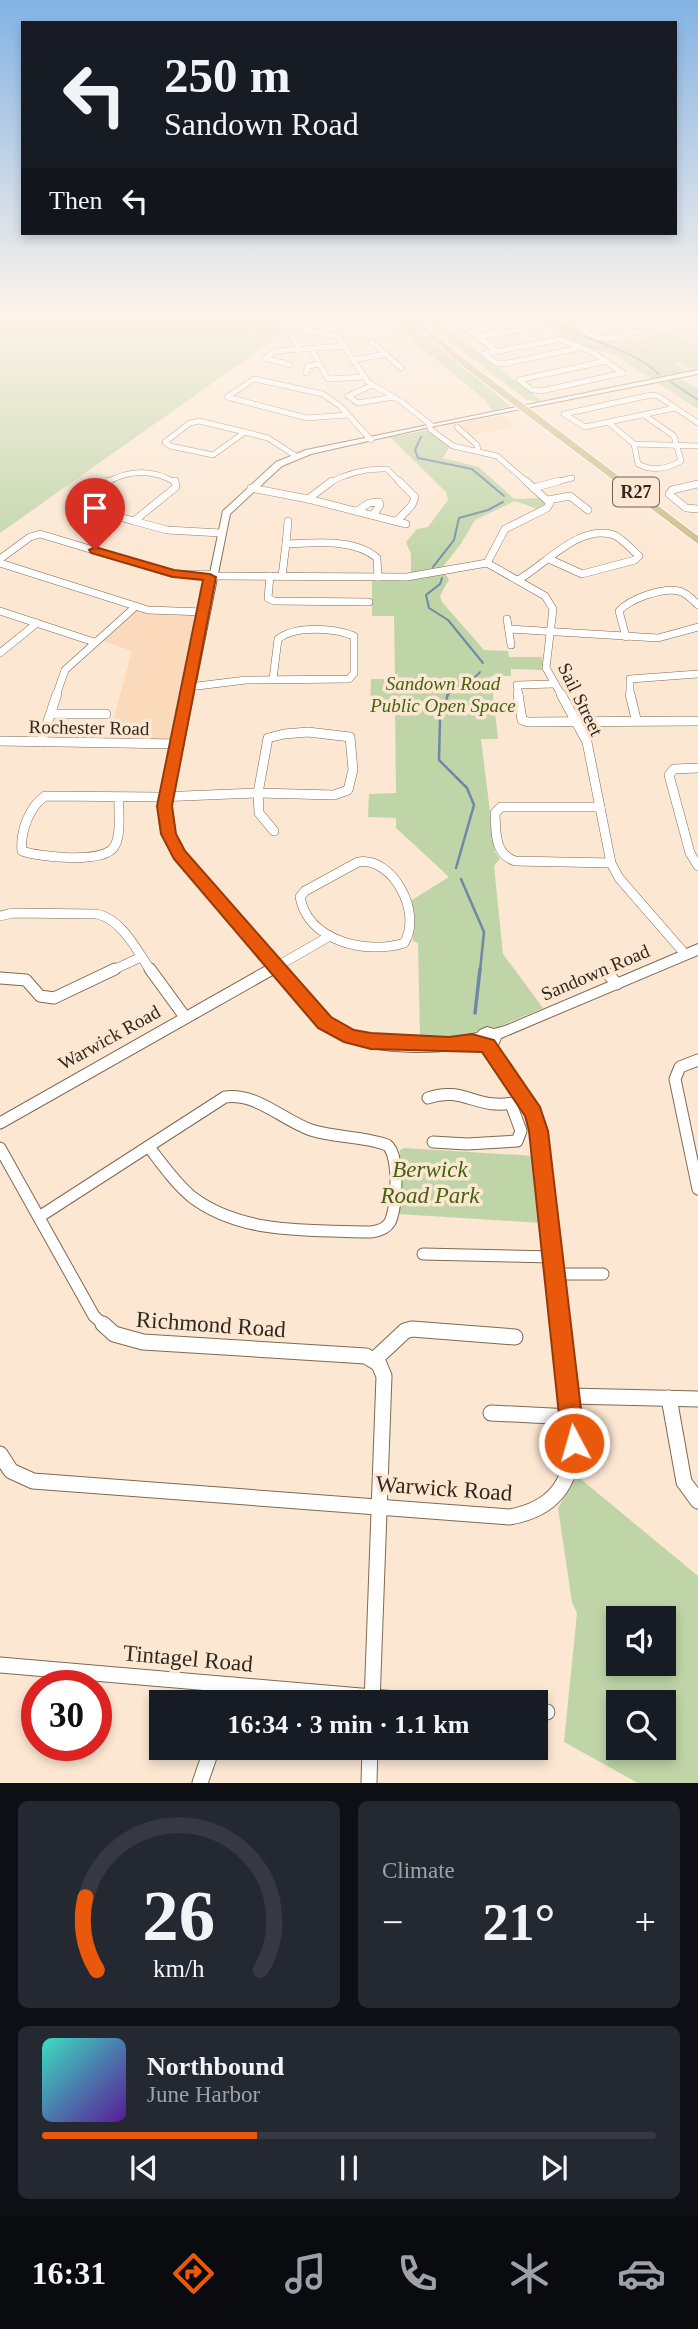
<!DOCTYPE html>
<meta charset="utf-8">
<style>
:root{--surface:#171b24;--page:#242831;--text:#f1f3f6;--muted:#9ea1a6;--line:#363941;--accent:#ea580c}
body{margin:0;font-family:"Times New Roman",serif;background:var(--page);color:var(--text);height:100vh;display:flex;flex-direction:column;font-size:26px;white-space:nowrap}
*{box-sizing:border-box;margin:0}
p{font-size:23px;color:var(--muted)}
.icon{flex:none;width:38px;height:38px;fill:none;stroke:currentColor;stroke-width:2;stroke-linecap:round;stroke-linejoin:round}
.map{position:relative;height:1783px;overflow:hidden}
.drawer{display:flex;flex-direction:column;gap:18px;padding:18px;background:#0d0f14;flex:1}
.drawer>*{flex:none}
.top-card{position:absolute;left:21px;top:21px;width:656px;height:214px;border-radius:0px;box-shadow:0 4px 10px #0003;background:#171b24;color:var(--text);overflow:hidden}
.fabs{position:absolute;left:606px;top:1606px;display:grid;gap:14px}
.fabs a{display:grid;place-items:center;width:70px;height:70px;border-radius:0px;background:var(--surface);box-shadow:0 4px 10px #0003;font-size:35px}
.speed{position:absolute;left:21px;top:1670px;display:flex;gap:14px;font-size:35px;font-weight:700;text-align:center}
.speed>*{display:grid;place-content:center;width:91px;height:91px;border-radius:50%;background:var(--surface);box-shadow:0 4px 10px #0003;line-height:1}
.speed .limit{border:10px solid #d22;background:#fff;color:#111}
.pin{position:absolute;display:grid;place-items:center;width:60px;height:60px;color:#fff;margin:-72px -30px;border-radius:50% 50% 50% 0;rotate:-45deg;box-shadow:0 0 7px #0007}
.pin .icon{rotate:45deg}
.me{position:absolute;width:77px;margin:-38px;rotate:354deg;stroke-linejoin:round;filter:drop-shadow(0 0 5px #0008)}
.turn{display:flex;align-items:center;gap:24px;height:147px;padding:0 28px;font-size:32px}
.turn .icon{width:91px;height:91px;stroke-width:2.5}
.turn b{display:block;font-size:49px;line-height:60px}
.then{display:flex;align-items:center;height:66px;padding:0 28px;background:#0003;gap:14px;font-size:26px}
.big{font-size:52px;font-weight:700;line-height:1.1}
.drawer .tile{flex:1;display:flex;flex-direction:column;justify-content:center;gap:10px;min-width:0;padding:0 24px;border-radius:10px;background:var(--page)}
.drawer .dial{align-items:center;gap:0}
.dial svg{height:182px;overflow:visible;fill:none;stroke:var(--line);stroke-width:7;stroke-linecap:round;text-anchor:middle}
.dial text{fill:var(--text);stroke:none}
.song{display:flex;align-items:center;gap:21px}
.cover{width:84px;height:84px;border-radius:10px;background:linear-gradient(135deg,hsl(170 70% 55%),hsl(270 70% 35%))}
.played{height:7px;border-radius:4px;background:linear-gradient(90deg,var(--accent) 35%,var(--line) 35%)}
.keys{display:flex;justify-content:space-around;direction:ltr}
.heat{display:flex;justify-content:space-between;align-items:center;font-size:38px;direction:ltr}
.drawer .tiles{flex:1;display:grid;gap:18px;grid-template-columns:1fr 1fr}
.tile:last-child{grid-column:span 2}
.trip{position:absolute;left:149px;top:1690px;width:399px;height:70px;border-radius:0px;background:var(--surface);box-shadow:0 4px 10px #0003;font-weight:700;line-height:70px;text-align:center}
.menu{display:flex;height:112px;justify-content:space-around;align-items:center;background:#090b0e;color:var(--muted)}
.menu .icon{width:49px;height:49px}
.menu .on{color:var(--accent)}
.menu b{font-size:32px;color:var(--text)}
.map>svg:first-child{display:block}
.built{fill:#fbdabb}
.education{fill:#ebdbec}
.green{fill:#bfd5a7;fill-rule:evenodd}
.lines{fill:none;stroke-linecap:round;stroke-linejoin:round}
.stream-far2{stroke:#7088a6;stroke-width:2}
.stream-far1{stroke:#7088a6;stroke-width:2.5}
.stream{stroke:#7088a6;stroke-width:3.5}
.minor-far4-casing{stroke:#806952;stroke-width:6}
.minor-far3-casing{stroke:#806952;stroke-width:8}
.minor-far2-casing{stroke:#806952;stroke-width:10}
.minor-far1-casing{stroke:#806952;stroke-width:13}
.minor-casing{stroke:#806952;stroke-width:17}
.tertiary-casing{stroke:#806952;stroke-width:2}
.primary-casing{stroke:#fff;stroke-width:2}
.minor-far4{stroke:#fff;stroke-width:5}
.minor-far3{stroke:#fff;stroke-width:7}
.minor-far2{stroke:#fff;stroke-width:9}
.minor-far1{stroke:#fff;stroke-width:11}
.minor{stroke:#fff;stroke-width:15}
.tertiary{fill:#fff;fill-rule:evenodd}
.primary{fill:#cbbc86;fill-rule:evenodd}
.route{fill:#ea580c;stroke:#983908;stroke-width:2}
.labels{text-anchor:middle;stroke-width:7;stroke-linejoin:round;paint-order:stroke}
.shield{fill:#fce7d2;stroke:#6f6154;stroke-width:2}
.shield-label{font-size:18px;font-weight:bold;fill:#32281e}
.park-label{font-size:19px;font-style:italic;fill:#446210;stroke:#fce7d2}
.street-label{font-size:19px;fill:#32281e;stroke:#fce7d2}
.near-park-label{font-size:23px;font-style:italic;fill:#446210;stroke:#fce7d2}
.near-street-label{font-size:23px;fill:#32281e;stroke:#fce7d2}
</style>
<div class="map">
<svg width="698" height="1783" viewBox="0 0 698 1783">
<rect width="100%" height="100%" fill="#fce7d2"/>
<g class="built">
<polygon points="503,415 517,425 471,436 457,424"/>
<polygon points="135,607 205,613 178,744 107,743 132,651 98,639"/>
</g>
<polygon class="education" points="698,321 698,368 684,371 635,340"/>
<g class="green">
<polygon points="0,317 283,317 273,325 289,329 0,533"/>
<polygon points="384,317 406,317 510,406 492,411 484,399"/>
<polygon points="418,317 432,317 543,402 527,400"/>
<path d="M538,317C545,317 555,316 561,317C597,327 585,348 633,339L669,361L638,340L665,332L698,347V367L689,369L679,362L674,363L686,372L652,379L614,355L573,344L538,320Z"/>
<polygon points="680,378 698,389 698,409 656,382"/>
<polygon points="429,430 450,446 443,458 479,467 514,499 542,498 547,504 540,510 515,501 475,520 460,545 442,568 411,574 411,554 406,542 417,529 428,527 448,500 446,492 390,437"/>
<polygon points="443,572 449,579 440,596 442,602 484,650 508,651 509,657 542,657 543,670 511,669 511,676 491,676 498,739 481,739 495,852 500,859 494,866 503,954 543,1008 498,1027 480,1029 469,1036 420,1037 418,943 413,941 412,900 449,877 396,828 396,818 368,817 369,794 396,793 395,707 370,707 371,679 395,679 394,616 372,616 372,580 413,580"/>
<polygon points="404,1148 536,1156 543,1223 398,1214 400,1150"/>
<path d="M577,1476L698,1576V1783H638L564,1742L577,1613L572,1602L558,1508ZM618,1619H663V1664H618ZM618,1703H663V1748H618Z"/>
</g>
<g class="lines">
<g class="stream-far2">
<path d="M548,317C582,343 627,344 659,374"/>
<polyline points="671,382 698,400"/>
<polyline points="421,437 415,450 418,458 472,469 504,496"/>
<polyline points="433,567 454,540 459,518 488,510 503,502"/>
<polyline points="442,578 440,584 426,595 429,608 448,620 483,663"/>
<path d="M447,696C456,684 471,684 480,672"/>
</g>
<g class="stream-far1">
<polyline points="448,694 440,719 439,760 467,788 474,805 456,868"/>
<polyline points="461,879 484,932 480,971"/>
</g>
<polyline class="stream" points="475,1013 480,969"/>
<g class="minor-far4-casing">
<g id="minor-far4">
<polyline points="467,317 491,324 503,333"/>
<polyline points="482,317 466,328 495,350"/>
<polyline points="522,317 539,324 533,328"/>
<path d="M577,323C583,330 591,337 601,338C621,340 650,328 666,317"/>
<polyline points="577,323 601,317"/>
<polyline points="281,324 338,337 368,382 402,402 431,425"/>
<polyline points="295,326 308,317"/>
<polyline points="478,337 533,328"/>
<polyline points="292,338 297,343 298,351"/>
<polyline points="372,342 401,368"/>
<polyline points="579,348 503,364 496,363 484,354 560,339 592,352 623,373"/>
<polyline points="312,350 328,379 363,377"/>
<polyline points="265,358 276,351 345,346"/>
<polyline points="265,358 290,365"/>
<polyline points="353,360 386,354"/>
<polyline points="606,361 519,380 532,390 541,391 623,373"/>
<polyline points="306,373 308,366 320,364"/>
<polyline points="373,385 348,396 358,403 394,397"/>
<polyline points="675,408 585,427 564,414 651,395 658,396 698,423"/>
<polyline points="346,415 307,418 227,397 254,379 323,394 340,406 371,440"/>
<polygon points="199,421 245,432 213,455 170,446 165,442 190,423"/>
<polyline points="609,423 634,444"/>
<polyline points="457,427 477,445 478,451"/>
<polyline points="430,429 453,446 497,456 528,483"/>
<polyline points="245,432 268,438 296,456"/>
<path d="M634,444L638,464C653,472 667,469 681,461L674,436L644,415"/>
<polyline points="634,444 698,446"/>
<path d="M106,483C129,469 154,469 176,483"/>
<path d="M329,483C347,473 366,468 387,469L401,483"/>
<polyline points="552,483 572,478"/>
</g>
</g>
<g class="minor-far3-casing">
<g id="minor-far3">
<polyline points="109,481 83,502 84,507 134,521"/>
<polyline points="698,484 672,490 669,494 686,508 698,509"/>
<polyline points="251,488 308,499 406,524"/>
<polyline points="533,488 559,481"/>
<polyline points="308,499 332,481"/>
<polyline points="548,500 570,496 588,510"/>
<polyline points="357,511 369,503 379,502 380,505 373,515"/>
<polyline points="134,521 167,530 221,533"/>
<polyline points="134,521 176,487 175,481"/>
<polyline points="397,521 412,505 415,497 399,481"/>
<polyline points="286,544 288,521"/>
<polyline points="0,559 30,537 40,534 173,574 209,574"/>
<polyline points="0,563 148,610 204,612"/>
<polyline points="487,563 505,529 547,508 550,503 526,481"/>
<polyline points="215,576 407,577 487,563 545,596 553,609 546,668 562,696"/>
<polyline points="270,576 268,598 274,601 369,602"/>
<path d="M282,576L286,544C314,543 355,538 377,558L378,577"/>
<path d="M518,580C545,565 580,523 614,535C623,539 632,550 639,556L635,560L582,574L549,559"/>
<polyline points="0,611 94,642"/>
<polyline points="507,619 511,645"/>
<polyline points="509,629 658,638 698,627"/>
<path d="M626,637L619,611C630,599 662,587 679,591C687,593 693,600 698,605"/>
<polyline points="0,653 37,623"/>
<path d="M189,687L246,680L349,679L354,673V636C334,628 296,625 278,639L273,679"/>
<polyline points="56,696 65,670 135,607"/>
<polyline points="519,696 517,685 554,684"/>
<polyline points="630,696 630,679 698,674"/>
</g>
</g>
<g class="minor-far2-casing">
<g id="minor-far2">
<polyline points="518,694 522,720 528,722 698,721"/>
<polyline points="561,694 587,742 611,863 619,878 685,954"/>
<polyline points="630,694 636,719"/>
<polyline points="51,714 106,714"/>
<polygon points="308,732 350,737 353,770 348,790 334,795 258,793 268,738 284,734"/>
<polyline points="0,741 177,744"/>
<polyline points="41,742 57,694"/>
<polyline points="698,768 674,769 669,775 690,853 698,866"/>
<polyline points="258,793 259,813 274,831"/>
<path d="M119,797C118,811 122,835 114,847C103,864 39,857 22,851C20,832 29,807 45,796L159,797L258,793"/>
<path d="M600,807H501L495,813C496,832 494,854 515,861L611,863"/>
<path d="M358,862C393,856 423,914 404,943C366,955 308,941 300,897L305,891Z"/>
<path d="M0,916L13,913L97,914C123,920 137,951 151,971"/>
<polyline points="111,971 141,957"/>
<polyline points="269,971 328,937"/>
</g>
</g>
<g class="minor-far1-casing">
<g id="minor-far1">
<polyline points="150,969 185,1017"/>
<polyline points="608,974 617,984"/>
<polyline points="0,978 26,980 40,996 54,998 115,969"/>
<polyline points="488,1045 529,1105 539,1131 561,1326"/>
<polyline points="698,1060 680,1067 675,1079 698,1189"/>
<path d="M428,1098C464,1085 478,1112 517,1102"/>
<polyline points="0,1123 272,969"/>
<polyline points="433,1142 467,1144 517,1141 521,1131 511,1104"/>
<polyline points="0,1148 94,1316 105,1326"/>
<path d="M39,1217L225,1097C258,1093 282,1120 311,1130C336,1138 363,1136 387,1145C400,1155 397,1208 390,1222C386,1229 379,1231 371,1232C311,1230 242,1235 192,1197C175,1183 162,1164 149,1147"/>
<polyline points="423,1254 553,1257"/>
<polyline points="555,1274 603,1274"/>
</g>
</g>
<g class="minor-casing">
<g id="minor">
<polyline points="103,1324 114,1334 143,1342 366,1356 379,1364 384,1376 372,1703"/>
<polyline points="374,1360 405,1331 412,1329 515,1337"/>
<polyline points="569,1396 698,1399"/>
<polyline points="669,1398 684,1482 698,1501"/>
<polyline points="491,1413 571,1417"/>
<path d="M0,1454L11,1471L33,1481L510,1517C553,1509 571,1485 574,1442L561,1324"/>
<polyline points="0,1665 442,1703"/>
<polyline points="227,1703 233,1685"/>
<polyline points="536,1711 547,1712"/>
<polyline points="200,1783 212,1748"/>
<polyline points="369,1783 370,1748"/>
</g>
</g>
<g class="tertiary-casing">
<path id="tertiary" d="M698,370V374L430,427L311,454L282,466L230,514L171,806L172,827L180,846L323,1013L351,1031L398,1038H454L477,1033L480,1030L487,1027L494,1029L505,1026L698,944V955L501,1038L497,1048C490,1052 482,1053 477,1045C440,1056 377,1054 341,1039C331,1035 322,1028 313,1021L171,851L160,827L159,806L211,575L210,573L223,511L276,462L306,450Z"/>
</g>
<g class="primary-casing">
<polygon id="primary" points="406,317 414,317 472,365 698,536 698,544 466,369"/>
</g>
<use href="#minor-far4" class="minor-far4"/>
<use href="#minor-far3" class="minor-far3"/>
<use href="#minor-far2" class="minor-far2"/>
<use href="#minor-far1" class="minor-far1"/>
<use href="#minor" class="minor"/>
<use href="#tertiary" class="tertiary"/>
<use href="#primary" class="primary"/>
</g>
<linearGradient id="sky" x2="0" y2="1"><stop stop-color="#83b3e5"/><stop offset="0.56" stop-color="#fef4eb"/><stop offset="1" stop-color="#fef4eb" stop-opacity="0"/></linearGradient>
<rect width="698" height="567" fill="url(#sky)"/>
<polygon class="route" points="95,547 174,570 210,574 216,577 172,806 176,834 185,851 331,1017 354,1030 371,1033 449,1037 472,1034 494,1040 540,1107 548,1131 585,1443 582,1451 574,1454 565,1451 562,1443 529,1131 525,1116 482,1052 371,1049 344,1042 318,1028 174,859 161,834 157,806 203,580 173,577 91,553 89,550"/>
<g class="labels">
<rect class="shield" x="613" y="477.5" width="46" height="29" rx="5"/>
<g class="shield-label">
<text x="636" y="498">R27</text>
</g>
<g class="park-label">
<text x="443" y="690">Sandown Road<tspan x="443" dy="22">Public Open Space</tspan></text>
</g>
<g class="street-label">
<text transform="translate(581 699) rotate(64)" y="7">Sail Street</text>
<text transform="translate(89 727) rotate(1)" y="7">Rochester Road</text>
<text transform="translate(595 972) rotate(-23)" y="7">Sandown Road</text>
<text transform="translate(109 1037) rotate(-29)" y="7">Warwick Road</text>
</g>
<g class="near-park-label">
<text x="430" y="1177">Berwick<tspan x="430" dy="26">Road Park</tspan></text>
</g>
<g class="near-street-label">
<text transform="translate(211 1324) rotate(4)" y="8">Richmond Road</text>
<text transform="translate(444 1488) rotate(4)" y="8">Warwick Road</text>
<text transform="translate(188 1658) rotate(5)" y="8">Tintagel Road</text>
</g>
</g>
</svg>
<div class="fabs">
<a><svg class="icon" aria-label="sound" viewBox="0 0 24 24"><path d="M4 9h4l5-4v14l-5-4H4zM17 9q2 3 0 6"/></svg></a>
<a><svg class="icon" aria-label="search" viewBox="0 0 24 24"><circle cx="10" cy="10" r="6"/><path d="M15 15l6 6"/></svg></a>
</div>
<div class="speed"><div class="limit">30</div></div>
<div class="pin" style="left:95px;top:550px;background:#d93025"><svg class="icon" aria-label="arrive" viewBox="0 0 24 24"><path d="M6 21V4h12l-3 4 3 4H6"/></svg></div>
<svg class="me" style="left:574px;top:1443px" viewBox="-20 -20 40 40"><circle r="17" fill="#ea580c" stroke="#fff" stroke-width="3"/><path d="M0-11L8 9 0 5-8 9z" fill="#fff"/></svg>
<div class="trip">16:34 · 3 min · 1.1 km</div>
<div class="top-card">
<div class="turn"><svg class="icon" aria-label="left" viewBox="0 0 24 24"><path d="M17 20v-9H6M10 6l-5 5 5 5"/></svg><div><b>250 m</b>Sandown Road</div></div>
<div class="then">Then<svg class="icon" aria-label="left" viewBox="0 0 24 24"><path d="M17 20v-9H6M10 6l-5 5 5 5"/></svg></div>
</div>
</div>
<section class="drawer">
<div class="tiles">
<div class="tile dial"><svg viewBox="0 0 100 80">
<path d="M14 69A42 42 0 1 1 86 69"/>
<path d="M14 69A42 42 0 0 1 9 37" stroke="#ea580c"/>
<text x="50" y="56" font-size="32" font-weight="700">26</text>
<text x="50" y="72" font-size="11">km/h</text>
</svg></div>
<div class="tile"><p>Climate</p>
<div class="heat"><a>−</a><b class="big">21°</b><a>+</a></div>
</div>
<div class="tile">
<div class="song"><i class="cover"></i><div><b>Northbound</b><p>June Harbor</p></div></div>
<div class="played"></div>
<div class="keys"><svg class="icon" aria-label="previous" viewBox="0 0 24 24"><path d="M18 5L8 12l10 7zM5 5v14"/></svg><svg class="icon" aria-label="pause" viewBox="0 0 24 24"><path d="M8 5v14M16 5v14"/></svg><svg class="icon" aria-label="next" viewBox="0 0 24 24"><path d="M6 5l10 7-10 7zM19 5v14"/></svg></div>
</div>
</div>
</section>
<nav class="menu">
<b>16:31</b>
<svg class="icon on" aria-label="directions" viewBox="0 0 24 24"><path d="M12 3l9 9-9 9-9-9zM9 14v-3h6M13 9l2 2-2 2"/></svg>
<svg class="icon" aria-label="music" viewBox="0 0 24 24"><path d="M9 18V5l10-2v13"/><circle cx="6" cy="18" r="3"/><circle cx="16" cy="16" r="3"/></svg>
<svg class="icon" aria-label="phone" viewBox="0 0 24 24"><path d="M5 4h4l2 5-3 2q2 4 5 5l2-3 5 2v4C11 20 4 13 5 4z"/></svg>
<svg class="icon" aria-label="climate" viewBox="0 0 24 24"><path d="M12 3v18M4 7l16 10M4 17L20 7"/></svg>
<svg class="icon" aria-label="car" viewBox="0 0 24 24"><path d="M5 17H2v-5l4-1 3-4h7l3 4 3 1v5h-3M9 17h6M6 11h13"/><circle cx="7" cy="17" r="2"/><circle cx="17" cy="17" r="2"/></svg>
</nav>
